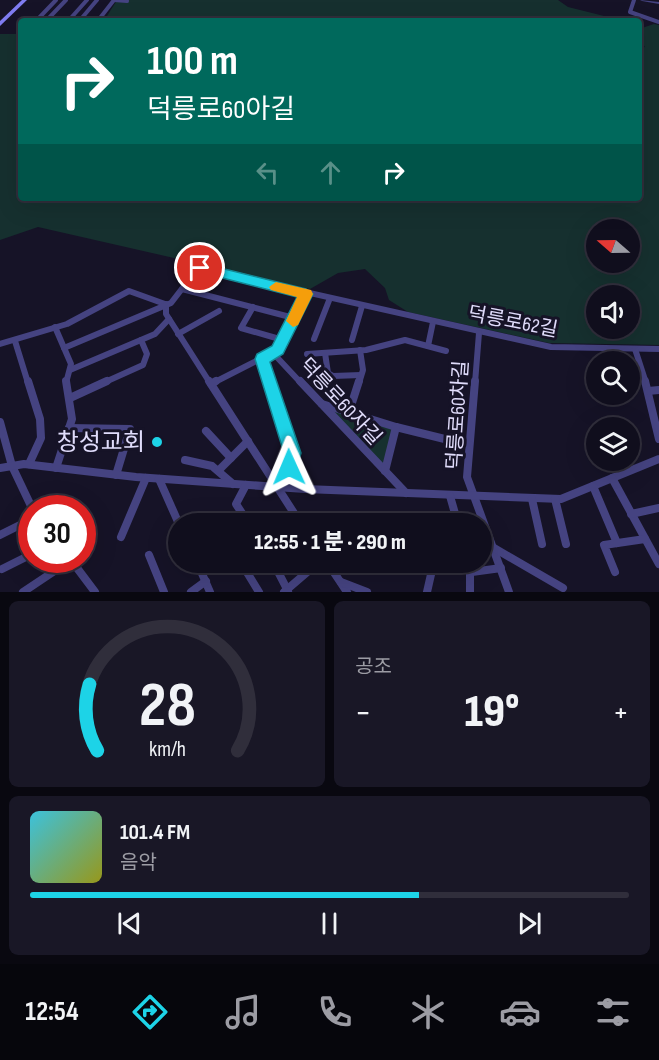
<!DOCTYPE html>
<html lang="ko">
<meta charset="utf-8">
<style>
:root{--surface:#100e1d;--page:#191726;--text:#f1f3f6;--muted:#9c9ca4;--line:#302e3b;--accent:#1dd3e7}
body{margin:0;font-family:"Sofia Sans Condensed","Noto Sans KR",sans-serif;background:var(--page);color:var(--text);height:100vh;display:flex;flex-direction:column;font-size:22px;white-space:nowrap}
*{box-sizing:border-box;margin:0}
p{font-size:20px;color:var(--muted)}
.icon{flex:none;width:33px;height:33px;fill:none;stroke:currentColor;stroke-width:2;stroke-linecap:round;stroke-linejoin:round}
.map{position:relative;height:592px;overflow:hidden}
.details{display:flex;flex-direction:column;gap:9px;padding:9px;background:#090810;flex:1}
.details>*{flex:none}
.top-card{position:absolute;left:18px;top:18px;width:624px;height:183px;border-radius:6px;box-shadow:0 6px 24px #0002,0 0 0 2px var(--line);background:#00695c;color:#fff;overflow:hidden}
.needle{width:39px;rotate:290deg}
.tools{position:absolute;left:586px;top:219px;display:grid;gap:12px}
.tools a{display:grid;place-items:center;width:54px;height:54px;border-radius:50%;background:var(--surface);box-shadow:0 6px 24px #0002,0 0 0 2px var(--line);font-size:30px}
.speed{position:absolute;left:18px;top:495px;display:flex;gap:12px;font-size:30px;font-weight:700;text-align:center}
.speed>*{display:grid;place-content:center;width:78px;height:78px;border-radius:50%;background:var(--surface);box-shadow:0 6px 24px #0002,0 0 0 2px var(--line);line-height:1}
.speed .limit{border:9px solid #d22;background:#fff;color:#111}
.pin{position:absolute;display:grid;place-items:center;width:51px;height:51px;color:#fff;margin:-26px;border:3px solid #fff;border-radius:50%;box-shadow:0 2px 6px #0007}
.me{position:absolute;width:66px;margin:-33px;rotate:359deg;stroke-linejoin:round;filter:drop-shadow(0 0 4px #0008)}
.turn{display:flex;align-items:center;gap:21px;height:126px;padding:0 30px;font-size:27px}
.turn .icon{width:78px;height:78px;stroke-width:2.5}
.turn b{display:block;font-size:42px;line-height:51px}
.lanes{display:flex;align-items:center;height:57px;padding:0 30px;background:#0003;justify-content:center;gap:30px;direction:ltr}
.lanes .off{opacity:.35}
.big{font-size:45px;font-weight:800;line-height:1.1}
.details .card{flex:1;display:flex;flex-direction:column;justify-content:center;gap:9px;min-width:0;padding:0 21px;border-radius:9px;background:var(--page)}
.details .dial{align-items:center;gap:0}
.dial svg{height:156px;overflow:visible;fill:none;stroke:var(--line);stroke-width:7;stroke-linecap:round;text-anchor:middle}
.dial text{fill:var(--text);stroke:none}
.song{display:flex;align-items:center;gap:18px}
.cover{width:72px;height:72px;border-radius:9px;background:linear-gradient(135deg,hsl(190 70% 55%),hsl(60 70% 35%))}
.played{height:6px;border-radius:3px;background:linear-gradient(90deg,var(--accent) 65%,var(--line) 65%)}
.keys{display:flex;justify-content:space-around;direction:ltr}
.heat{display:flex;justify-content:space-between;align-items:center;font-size:33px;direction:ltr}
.details .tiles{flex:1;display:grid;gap:9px;grid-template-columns:1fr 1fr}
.card:last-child{grid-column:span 2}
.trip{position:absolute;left:168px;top:513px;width:324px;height:60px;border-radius:30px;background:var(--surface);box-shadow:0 6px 24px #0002,0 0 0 2px var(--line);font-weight:800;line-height:60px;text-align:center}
.dock{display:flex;height:96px;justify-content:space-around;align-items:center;background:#06060c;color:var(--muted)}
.dock .icon{width:42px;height:42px}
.dock .active{color:var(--accent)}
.dock b{font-size:27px;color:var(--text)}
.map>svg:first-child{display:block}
.green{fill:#16302f;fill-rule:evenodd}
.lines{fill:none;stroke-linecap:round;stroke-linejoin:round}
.minor-far2{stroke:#454381;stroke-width:4}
.minor-far1{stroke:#454381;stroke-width:6}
.minor{stroke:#454381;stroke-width:8}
.tertiary{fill:#454381;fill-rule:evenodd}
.secondary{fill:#807df1;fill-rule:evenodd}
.route{fill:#1dd3e7;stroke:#138996;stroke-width:1.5}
.slow{fill:#f59e0b}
.poi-dot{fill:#1dd3e7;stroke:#161327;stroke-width:2}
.labels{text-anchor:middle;stroke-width:6;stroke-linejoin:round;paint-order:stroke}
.street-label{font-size:20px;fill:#e0dcfb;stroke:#161327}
.near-poi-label{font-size:24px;fill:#e0dcfb;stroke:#161327;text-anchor:end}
</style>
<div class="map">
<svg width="659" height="592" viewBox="0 0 659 592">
<rect width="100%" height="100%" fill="#161327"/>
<g class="green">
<polygon points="117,0 558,0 568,7 604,16 606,21 98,21 107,16"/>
<path d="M654,24L659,25V345L549,343L408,312L389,300L385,288L365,269L338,273L310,289L38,227L0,240V34H21V198H639V48L645,47L639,40V29ZM597,230H630V262H597ZM597,296H630V328H597Z"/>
<polygon points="325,406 395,428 384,469"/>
</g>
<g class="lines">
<g class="minor-far2">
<polyline points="114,0 127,1"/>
<polyline points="634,0 630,12 659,22"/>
<polyline points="100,18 114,0"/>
<polyline points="70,19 87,0"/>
<polyline points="81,19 97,0"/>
<polyline points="36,21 56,0"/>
<polyline points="46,21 66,0"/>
</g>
<g class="minor-far1">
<polyline points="182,289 294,318"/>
<polyline points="166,304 166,314 210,383"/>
<polyline points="253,307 241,328 283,340"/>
<polyline points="55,327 71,364 66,383"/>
<polyline points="178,334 219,311"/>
<polyline points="314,339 330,298"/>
<polyline points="352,340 362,306"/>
<polyline points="15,341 28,383"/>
<polyline points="0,344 67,324 129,291 165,304"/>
<polyline points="428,346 433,322"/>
<polyline points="64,348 171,303 198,268 551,347 659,349"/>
<polyline points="635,349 646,383"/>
<polyline points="273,353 301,383"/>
<polyline points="325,353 328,373 333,376 361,375"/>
<polyline points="307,354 366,350 405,340 446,351"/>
<polyline points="262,359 270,383"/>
<polyline points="70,370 155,334 169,319"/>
<polyline points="103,383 143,365 147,354 141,340"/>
<polyline points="213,383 278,350 306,294"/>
<polyline points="359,383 363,370 360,350"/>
<polyline points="475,383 479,333"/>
</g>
<g class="minor">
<polyline points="28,381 40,419 41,438 29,464"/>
<polyline points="209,381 301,524"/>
<polyline points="269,381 293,453 284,481 278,487"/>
<polyline points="300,381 406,493"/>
<polyline points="475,381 467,477 509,592"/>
<polyline points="645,381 659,439"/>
<polyline points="211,384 216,381"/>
<polyline points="648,391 659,390"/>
<polyline points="70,398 107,381"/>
<polyline points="322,404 396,427 469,445"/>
<polyline points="349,412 359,381"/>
<polyline points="0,422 12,466 32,508"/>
<polyline points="69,428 130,429 116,475"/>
<polyline points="206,431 231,458"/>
<polyline points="185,460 212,466 233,484"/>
<polyline points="0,468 24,464 136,477 305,489 561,499 659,459"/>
<polyline points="56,468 72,419 66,381"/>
<polyline points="219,470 248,441"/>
<polyline points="385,471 396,427"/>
<polyline points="612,478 659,564"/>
<polyline points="159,479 179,524"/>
<polyline points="246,485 236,504 249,524"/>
<polyline points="593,486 617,543"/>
<polyline points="450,496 458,524"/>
<polyline points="532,499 542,544"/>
<polyline points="555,499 566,544"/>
<polyline points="631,514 659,508"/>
<polyline points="0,535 32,519"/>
<polyline points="121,537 146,478"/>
<polyline points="494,548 563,588"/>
<polyline points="149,555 164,592"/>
<polyline points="71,560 95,592"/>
<polyline points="197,562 210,592"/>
<polyline points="273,562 288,591"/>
<polyline points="327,562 347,592"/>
<polyline points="409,562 432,570 427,592"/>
<polyline points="470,562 470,592"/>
<polyline points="2,569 32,554"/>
<polyline points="472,572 501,568"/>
<polyline points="615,572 604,545 645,539"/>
<polyline points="248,574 259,592"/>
<polyline points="341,582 367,592"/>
<polyline points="23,592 71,560"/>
<polyline points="191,592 206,581"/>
<polyline points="284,592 319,562"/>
</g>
<polygon class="tertiary" points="640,0 659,2 659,4 642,1"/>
<polygon class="secondary" points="22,0 27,0 0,26 0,21"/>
</g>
<polygon class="route" points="200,263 306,289 313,294 283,354 270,362 301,453 295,473 289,476 282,473 280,467 284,453 255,359 257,354 272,346 297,297 195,271 194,268"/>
<polygon class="slow" points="276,282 311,290 313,294 298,325 293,327 286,321 297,297 271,290 269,287"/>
<circle class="poi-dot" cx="157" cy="442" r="6"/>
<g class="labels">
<g class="street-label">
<text transform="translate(513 321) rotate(11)" y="7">덕릉로62길</text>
<text transform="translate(341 401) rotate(47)" y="7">덕릉로60자길</text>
<text transform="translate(457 415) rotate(-86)" y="7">덕릉로60차길</text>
</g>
<g class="near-poi-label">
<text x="145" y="450">창성교회</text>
</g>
</g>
</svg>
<div class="tools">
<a><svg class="needle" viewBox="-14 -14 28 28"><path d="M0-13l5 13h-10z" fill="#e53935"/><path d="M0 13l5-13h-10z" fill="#9c9ca4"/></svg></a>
<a><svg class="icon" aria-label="sound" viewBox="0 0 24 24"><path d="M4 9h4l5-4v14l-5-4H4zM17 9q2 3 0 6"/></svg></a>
<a><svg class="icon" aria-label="search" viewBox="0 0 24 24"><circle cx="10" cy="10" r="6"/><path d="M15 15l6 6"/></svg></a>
<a><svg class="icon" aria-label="layers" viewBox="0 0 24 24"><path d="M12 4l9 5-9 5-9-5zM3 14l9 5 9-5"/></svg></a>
</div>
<div class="speed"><div class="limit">30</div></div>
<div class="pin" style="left:200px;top:268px;background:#d93025"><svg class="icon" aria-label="arrive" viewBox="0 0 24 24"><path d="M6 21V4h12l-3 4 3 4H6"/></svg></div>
<svg class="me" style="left:289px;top:467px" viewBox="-20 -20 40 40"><path d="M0-17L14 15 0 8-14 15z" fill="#1dd3e7" stroke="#fff" stroke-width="4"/></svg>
<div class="trip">12:55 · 1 분 · 290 m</div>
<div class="top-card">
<div class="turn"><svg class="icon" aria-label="right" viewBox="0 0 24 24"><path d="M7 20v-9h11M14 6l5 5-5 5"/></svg><div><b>100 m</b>덕릉로60아길</div></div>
<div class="lanes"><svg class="icon off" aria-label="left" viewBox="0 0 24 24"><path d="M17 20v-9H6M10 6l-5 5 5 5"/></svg><svg class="icon off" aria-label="ahead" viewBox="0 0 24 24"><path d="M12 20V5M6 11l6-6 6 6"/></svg><svg class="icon" aria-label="right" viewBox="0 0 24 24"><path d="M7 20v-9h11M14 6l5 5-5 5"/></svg></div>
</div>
</div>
<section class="details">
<div class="tiles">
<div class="card dial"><svg viewBox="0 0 100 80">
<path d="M14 69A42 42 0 1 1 86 69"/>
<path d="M14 69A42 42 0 0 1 10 35" stroke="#1dd3e7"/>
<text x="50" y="56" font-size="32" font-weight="700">28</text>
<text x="50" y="72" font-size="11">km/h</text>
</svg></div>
<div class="card"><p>공조</p>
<div class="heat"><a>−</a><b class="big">19°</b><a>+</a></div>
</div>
<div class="card">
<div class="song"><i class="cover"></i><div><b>101.4 FM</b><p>음악</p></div></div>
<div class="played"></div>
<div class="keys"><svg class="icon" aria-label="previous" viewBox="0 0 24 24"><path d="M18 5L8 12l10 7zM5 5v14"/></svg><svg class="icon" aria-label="pause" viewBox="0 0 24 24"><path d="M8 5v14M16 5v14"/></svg><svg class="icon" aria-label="next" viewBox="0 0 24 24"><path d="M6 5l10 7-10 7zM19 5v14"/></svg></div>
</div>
</div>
</section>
<nav class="dock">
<b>12:54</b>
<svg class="icon active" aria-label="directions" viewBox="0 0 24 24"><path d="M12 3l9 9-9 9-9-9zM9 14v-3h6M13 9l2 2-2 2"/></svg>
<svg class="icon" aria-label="music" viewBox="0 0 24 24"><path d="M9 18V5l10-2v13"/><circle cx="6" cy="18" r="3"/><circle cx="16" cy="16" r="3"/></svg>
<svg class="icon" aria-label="phone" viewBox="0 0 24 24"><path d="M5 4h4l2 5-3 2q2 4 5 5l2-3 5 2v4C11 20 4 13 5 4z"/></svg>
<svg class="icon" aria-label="climate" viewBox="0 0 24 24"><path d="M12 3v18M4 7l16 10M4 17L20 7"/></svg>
<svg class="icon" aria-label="car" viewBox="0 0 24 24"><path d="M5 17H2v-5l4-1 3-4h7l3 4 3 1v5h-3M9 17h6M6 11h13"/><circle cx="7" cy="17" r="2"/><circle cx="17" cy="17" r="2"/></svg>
<svg class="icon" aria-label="filters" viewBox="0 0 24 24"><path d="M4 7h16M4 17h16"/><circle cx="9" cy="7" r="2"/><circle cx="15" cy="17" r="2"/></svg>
</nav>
